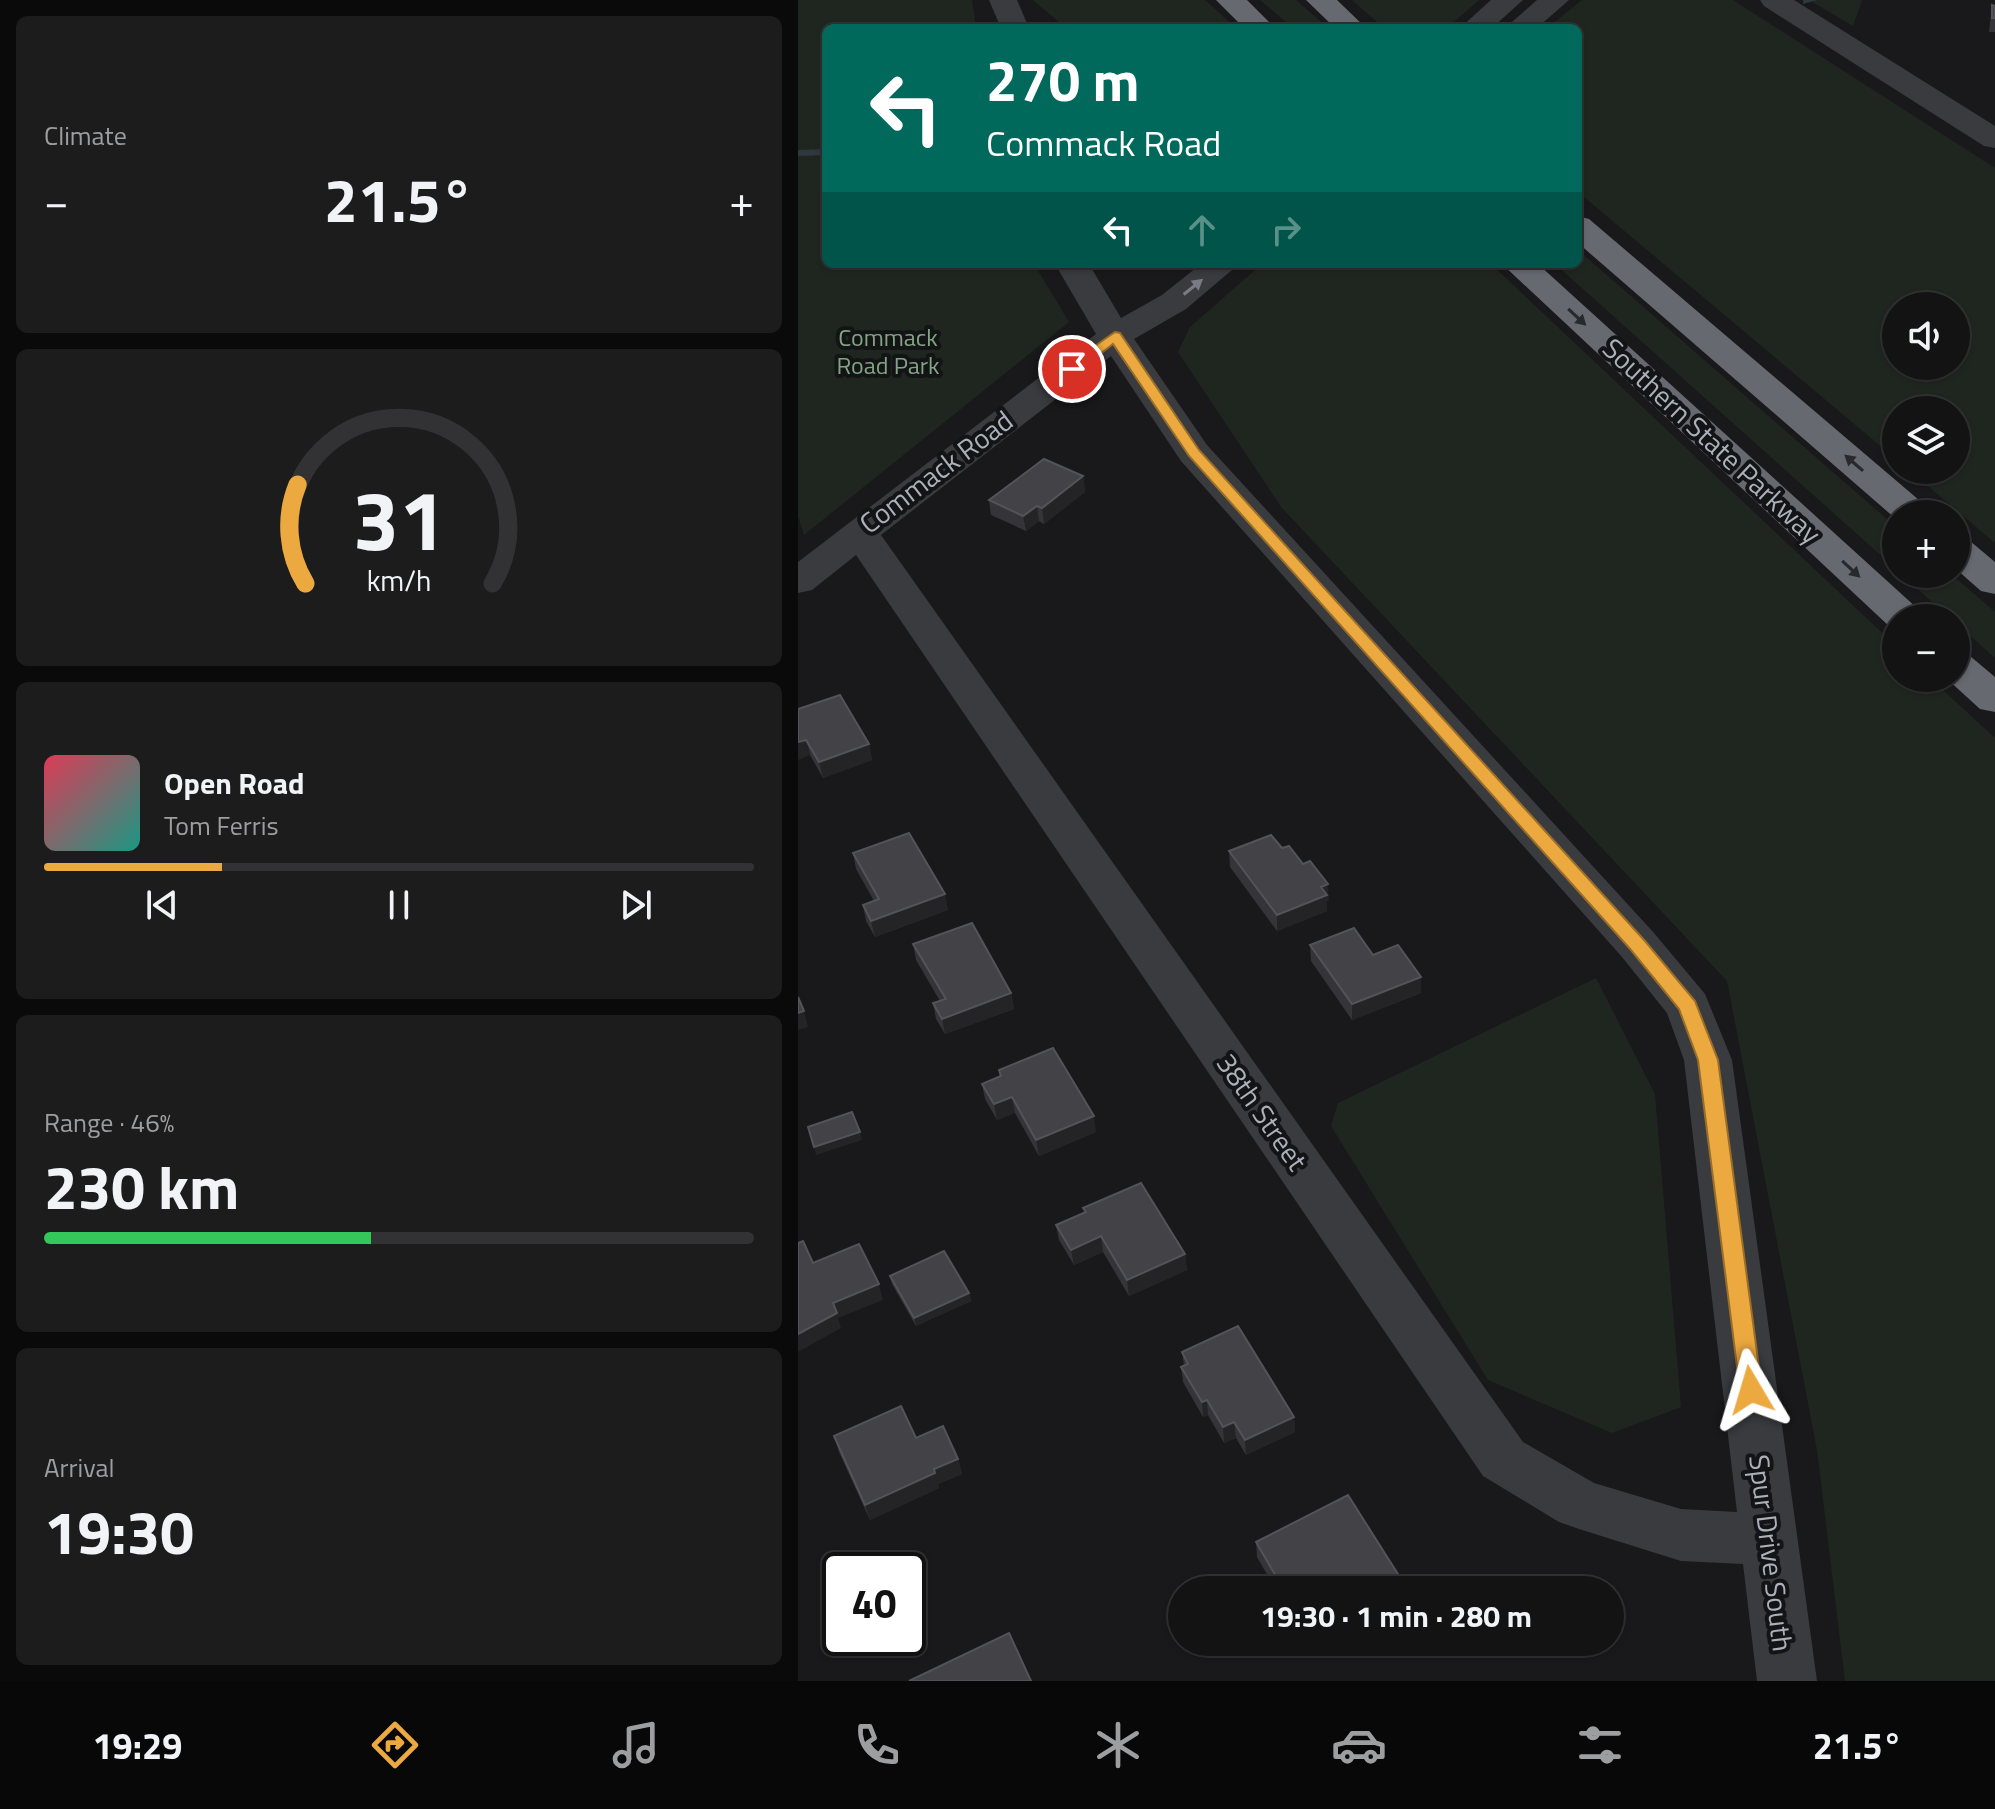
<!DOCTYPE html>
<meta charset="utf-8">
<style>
:root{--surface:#131314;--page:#1c1c1d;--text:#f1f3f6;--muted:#9d9ea0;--line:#323234;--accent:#eca93f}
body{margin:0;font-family:"Titillium Web",sans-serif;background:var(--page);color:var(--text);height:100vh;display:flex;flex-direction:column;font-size:30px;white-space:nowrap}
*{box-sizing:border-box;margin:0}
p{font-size:26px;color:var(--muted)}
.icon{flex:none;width:44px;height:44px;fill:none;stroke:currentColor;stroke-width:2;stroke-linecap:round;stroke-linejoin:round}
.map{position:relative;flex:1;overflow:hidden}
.panel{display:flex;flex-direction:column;gap:16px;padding:16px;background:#0a0a0b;width:798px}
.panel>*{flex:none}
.top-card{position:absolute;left:24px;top:24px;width:760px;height:244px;border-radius:12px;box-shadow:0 2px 6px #0004,0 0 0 2px var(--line);background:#00695c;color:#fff;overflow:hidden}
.controls{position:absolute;left:1084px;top:292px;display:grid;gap:16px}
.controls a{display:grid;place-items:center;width:88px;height:88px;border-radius:50%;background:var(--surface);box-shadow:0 2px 6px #0004,0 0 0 2px var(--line);font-size:40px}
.speed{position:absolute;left:24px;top:1552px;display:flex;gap:16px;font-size:40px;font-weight:700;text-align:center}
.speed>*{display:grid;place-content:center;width:104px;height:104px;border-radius:50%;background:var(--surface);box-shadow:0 2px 6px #0004,0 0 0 2px var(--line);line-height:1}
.speed .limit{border:4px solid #111;border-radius:12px;background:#fff;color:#111}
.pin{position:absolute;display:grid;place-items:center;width:68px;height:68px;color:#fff;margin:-34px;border:4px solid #fff;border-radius:50%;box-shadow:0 2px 8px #0007}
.me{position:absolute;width:88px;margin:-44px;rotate:353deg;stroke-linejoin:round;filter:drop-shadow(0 0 6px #0008)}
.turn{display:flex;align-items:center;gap:28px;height:168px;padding:0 32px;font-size:36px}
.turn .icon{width:104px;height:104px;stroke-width:2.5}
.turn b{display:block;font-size:56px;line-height:68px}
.lanes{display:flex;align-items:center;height:76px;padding:0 32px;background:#0003;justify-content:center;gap:40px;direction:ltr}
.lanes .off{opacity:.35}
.big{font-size:60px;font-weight:700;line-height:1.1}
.panel .card{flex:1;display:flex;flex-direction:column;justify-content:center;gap:12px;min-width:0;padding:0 28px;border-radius:12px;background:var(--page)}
.panel .dial{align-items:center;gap:0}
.dial svg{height:208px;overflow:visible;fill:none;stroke:var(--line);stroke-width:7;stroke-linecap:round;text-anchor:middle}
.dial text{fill:var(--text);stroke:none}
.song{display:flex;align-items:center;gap:24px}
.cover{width:96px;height:96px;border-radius:12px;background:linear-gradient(135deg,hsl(350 70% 55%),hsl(170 70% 35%))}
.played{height:8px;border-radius:4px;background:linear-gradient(90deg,var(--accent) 25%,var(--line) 25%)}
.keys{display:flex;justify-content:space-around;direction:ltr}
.heat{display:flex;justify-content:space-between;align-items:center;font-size:44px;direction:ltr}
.charge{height:12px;border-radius:6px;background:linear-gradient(90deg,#34c759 46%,var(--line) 0)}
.trip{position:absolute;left:370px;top:1576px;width:456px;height:80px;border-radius:40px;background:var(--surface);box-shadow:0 2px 6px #0004,0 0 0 2px var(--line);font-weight:700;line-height:80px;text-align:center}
.tab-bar{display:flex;height:128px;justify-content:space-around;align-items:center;background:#080808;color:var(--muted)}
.tab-bar .icon{width:56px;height:56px}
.tab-bar .current{color:var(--accent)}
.tab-bar b{font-size:36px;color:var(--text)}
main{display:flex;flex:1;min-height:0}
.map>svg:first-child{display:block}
.green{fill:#1f261f;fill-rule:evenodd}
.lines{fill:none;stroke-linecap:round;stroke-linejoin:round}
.stream{fill:#2f383e;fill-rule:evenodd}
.minor{fill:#3a3b3f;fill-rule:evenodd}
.highway{fill:#666970;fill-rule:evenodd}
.wall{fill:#353539}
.shaded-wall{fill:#242427}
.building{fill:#424247;stroke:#525459;stroke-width:2}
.oneway{fill:#787b83}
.oneway2{fill:#28292c}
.route{fill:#eca93f;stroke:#996e29;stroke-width:2}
.labels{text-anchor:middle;stroke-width:8;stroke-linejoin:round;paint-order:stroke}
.far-park-label{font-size:24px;fill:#83a483;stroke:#131416}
.street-label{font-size:28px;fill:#abb0ba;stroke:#131416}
</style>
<main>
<section class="panel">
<div class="card"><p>Climate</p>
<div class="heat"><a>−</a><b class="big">21.5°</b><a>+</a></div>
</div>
<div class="card dial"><svg viewBox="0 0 100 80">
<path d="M14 69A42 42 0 1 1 86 69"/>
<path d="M14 69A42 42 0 0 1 11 31" stroke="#eca93f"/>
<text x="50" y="56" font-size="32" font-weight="700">31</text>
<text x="50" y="72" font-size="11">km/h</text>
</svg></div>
<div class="card">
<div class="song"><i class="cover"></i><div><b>Open Road</b><p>Tom Ferris</p></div></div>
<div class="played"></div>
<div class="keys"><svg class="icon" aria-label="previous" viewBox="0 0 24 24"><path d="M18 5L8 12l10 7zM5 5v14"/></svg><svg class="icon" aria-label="pause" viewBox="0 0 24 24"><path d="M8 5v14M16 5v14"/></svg><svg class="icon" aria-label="next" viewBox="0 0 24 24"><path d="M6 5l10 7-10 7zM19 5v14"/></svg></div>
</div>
<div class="card"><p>Range · 46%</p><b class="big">230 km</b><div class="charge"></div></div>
<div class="card"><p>Arrival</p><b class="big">19:30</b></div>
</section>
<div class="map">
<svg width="1197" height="1681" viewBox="0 0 1197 1681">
<rect width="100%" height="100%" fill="#19191b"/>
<g class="green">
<polygon points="0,0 174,0 178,28 28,28 28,264 236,264 271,322 6,535 0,516"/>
<polygon points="235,0 407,0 438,28 268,28"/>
<polygon points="462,0 498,0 530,28 495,28"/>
<polygon points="554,0 681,0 649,28 586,28"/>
<path d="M784,0H935L1197,168V543L1111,470H1158V410H1098V459L780,192V28H749ZM1098,306H1158V366H1098Z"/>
<polygon points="1011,0 1064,0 1055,26"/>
<polygon points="780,250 1098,527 1098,569 757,264 780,264"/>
<polygon points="464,264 693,264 1098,646 1098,678 1132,678 1197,738 1197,1681 1047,1681 1019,1450 929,981 483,507 380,352 392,327"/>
<polygon points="1103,574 1153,574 1197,612 1197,658 1158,623 1158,618 1152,618"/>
<polygon points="798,978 857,1094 883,1407 814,1433 690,1380 533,1126 540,1103"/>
</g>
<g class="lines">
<g class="stream">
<polygon points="1005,0 1019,0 1005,4"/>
<polygon points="28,149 28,155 0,156 0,150"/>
</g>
<g class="minor">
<polygon points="191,0 219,0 231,28 203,28"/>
<polygon points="693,0 725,0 694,28 662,28"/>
<polygon points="739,0 771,0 739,28 707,28"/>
<polygon points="962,0 996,0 1197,126 1197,148 1186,146 966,6"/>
<path d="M257,264H291L323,318L364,295L403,264H441L388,309L336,339L409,445L856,933L907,994L934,1060L1019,1681H959L945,1564L883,1561L781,1529L761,1522L685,1476L58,555L14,590L0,593V562L298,334ZM313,356L383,461L824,957L869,1013L886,1060L939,1512L883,1509L796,1483L725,1442L83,535Z"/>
</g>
<g class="highway">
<polygon points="418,0 449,0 477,28 446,28"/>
<polygon points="508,0 539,0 568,28 537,28"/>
<polygon points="780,216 791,219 1128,506 1134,514 1098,514 1098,519 780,243"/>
<polygon points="704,264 740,264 1120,609 1126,618 1098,618 1098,628 1092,627"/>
<polygon points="1158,537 1172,541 1197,562 1197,594 1183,591 1158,569"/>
<polygon points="1158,652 1172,656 1197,677 1197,712 1182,709 1148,678 1158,678"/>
</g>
</g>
<g class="wall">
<polygon points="1194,5 1197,6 1197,32 1191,32"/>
<polygon points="285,476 287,492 246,524 241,521 228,531 193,515 191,500"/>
<polygon points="0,709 71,744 74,760 25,778 12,755"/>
<polygon points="484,848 531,900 529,901 529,911 479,931 432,867 431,851"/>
<polygon points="55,853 150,910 77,937 68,921 65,905 76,901 58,869"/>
<polygon points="115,944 213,993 216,1009 147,1034 138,1019 135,1003 142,1001 118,960"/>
<polygon points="512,945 623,993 554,1020 513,961"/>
<polygon points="201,1070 298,1132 241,1156 217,1113 199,1120 187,1099 184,1084 202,1077"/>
<polygon points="285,1208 387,1254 389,1270 331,1296 305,1252 276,1265 261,1240 258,1225 286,1213"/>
<polygon points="92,1276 171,1293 173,1301 118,1326 94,1284"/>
<polygon points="384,1352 496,1417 497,1432 448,1455 438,1438 426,1443 410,1415 405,1417 385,1382 383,1367 386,1366"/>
<polygon points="36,1436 118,1438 160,1459 164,1474 140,1484 141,1488 72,1520 41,1452"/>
<polygon points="458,1542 610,1590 478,1590 459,1557"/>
</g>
<g class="shaded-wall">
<polygon points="285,476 287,492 246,524 244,508"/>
<polygon points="239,506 241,521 228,531 225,516"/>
<polygon points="8,740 12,755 0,760 0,742"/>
<polygon points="71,744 74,760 25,778 21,762"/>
<polygon points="530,884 531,900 529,901 529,911 479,931 479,915 523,887"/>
<polygon points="147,894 150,910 77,937 73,921"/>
<polygon points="623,977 623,993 554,1020 554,1004"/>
<polygon points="213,993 216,1009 147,1034 144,1019"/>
<polygon points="6,1011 10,1027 0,1030 0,1013"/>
<polygon points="214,1097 217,1113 199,1120 196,1104"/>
<polygon points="296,1116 298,1132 241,1156 238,1140"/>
<polygon points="62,1132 64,1140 18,1155 16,1147"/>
<polygon points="303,1236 305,1252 276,1265 273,1250"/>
<polygon points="387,1254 389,1270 331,1296 329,1280"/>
<polygon points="81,1284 85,1300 40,1318 43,1328 0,1352 0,1334 35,1303"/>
<polygon points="171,1293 173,1301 118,1326 116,1318"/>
<polygon points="409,1400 410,1415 405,1417 404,1402"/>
<polygon points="496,1417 497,1432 448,1455 447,1440"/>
<polygon points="436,1422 438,1438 426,1443 425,1427"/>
<polygon points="160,1459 164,1474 140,1484 141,1488 72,1520 67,1505 136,1469"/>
</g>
<g class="building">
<polygon points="1194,5 1197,6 1197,18 1194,18"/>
<polygon points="246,459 285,476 244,508 239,506 225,516 191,500"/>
<polygon points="42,695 71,744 21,762 8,740 0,742 0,709"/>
<polygon points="111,833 147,894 73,921 65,905 81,899 55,853"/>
<polygon points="473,835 484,848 491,846 505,864 512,861 530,884 523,887 529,895 479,915 431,851"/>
<polygon points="174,923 213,993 144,1019 135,1003 148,999 115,944"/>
<polygon points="556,928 575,955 600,945 623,977 554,1004 512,945"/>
<polygon points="0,997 6,1011 0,1013"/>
<polygon points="255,1048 296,1116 238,1140 214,1097 196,1104 184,1084 203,1076 201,1070"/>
<polygon points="54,1112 62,1132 16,1147 10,1127"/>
<polygon points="343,1183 387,1254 329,1280 303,1236 273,1250 258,1225 288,1212 285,1208"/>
<polygon points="5,1241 15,1263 61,1244 81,1284 35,1303 39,1313 0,1334 0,1243"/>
<polygon points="146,1251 171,1293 116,1318 92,1276"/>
<polygon points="440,1326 496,1417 447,1440 436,1422 425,1427 409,1400 404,1402 383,1367 390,1364 384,1352"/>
<polygon points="103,1406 118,1438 145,1426 160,1459 136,1469 137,1473 67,1505 36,1436"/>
<polygon points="550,1495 610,1590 486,1590 458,1542"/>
<polygon points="211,1633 233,1681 111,1681"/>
</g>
<defs><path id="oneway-solid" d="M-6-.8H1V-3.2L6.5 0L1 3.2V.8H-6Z" transform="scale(2)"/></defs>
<use class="oneway" href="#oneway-solid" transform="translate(395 287) rotate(-39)"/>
<g class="oneway2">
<use href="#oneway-solid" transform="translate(779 317) rotate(43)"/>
<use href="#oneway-solid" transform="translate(1056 463) rotate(-139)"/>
<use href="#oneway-solid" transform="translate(1053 569) rotate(43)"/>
</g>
<polygon class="route" points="317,332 322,333 401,450 847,941 897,1001 920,1060 964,1390 961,1397 953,1400 945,1397 942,1390 900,1060 881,1009 833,950 391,456 315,344 279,372 268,372 268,366"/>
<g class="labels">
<g class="far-park-label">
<text x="90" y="346">Commack<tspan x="90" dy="28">Road Park</tspan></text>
</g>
<g class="street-label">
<text transform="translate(914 441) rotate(43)" y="10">Southern State Parkway</text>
<text transform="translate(138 472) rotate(-37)" y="10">Commack Road</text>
<text transform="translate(464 1112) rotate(55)" y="10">38th Street</text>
<text transform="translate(973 1553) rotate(83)" y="10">Spur Drive South</text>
</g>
</g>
</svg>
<div class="controls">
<a><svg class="icon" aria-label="sound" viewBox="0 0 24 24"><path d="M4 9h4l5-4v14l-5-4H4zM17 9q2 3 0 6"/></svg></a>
<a><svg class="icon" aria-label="layers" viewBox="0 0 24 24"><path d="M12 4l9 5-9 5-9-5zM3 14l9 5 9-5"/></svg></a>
<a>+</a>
<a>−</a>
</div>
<div class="speed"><div class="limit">40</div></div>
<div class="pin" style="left:274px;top:369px;background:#d93025"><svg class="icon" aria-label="arrive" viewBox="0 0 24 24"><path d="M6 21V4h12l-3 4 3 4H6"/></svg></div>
<svg class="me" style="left:953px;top:1390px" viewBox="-20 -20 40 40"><path d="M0-17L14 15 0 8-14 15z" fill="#eca93f" stroke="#fff" stroke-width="4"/></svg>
<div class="trip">19:30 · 1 min · 280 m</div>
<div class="top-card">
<div class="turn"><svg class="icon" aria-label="left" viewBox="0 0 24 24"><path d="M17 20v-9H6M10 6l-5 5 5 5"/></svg><div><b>270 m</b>Commack Road</div></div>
<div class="lanes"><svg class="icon" aria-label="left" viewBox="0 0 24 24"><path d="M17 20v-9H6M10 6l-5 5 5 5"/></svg><svg class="icon off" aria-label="ahead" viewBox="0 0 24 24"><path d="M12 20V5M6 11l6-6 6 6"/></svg><svg class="icon off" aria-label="right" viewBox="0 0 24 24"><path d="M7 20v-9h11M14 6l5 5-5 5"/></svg></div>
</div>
</div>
</main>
<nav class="tab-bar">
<b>19:29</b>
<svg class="icon current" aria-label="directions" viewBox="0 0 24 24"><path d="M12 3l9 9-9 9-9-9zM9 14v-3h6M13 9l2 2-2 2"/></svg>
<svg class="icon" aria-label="music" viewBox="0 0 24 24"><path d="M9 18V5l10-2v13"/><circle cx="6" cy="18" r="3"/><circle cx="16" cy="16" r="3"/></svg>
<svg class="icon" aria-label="phone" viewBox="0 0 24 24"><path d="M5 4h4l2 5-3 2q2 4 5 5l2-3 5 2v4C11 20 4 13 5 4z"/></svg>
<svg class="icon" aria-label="climate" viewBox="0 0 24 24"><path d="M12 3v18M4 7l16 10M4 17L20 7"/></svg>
<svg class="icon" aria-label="car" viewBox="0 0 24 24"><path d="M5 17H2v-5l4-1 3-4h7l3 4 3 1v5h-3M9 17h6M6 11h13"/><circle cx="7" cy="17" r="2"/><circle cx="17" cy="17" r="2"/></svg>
<svg class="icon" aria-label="filters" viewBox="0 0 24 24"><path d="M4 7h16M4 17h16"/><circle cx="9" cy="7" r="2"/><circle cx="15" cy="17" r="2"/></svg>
<b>21.5°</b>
</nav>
